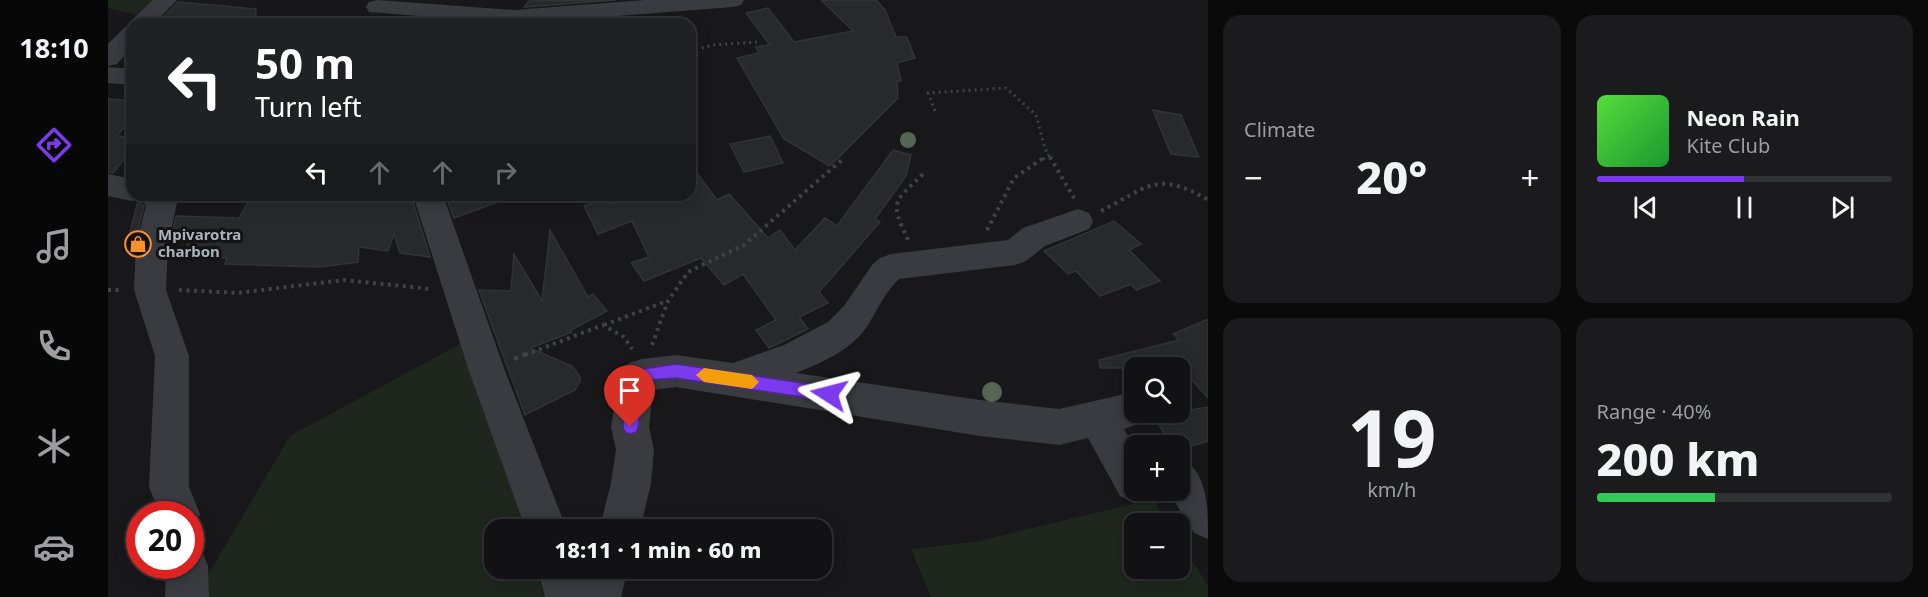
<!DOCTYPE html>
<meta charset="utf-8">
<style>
:root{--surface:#121214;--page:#1b1b1d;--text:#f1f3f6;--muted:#9c9ea0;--line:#313234;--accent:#7c3aed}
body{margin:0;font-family:"Noto Sans",sans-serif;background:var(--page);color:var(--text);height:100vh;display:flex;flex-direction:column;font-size:22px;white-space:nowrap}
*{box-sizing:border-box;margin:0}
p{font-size:20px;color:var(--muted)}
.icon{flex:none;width:33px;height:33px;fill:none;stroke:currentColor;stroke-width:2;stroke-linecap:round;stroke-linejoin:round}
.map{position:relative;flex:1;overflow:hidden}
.details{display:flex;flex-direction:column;gap:15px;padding:15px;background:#0a0a0b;width:720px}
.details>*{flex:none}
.top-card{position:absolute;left:18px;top:18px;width:570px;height:183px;border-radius:18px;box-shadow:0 3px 15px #0003,0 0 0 2px var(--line);background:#202124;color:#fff;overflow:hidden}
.buttons{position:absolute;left:1016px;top:357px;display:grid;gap:12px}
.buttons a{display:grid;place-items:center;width:66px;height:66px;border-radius:12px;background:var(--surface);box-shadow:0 3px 15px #0003,0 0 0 2px var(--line);font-size:30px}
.speed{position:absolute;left:18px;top:501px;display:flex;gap:12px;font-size:30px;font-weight:700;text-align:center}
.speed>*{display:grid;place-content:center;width:78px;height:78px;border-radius:50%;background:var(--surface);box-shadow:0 3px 15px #0003,0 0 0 2px var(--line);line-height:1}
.speed .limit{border:9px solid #d22;background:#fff;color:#111}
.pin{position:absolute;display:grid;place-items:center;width:51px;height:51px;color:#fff;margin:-62px -26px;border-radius:50% 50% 50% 0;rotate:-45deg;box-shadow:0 0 6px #0007}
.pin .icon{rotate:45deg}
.me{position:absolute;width:66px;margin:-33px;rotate:279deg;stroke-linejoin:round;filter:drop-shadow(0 0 4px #0008)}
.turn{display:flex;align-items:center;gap:21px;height:126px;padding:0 30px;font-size:27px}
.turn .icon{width:78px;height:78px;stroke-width:2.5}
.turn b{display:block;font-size:42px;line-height:51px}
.lanes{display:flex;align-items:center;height:57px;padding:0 30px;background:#0003;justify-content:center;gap:30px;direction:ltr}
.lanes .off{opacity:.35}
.big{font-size:45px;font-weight:800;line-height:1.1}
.details .card{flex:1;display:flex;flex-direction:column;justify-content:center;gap:9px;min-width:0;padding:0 21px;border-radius:18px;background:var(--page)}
.details .dial{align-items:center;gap:0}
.dial b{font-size:78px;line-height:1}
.song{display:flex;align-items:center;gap:18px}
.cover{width:72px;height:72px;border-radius:9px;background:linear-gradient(135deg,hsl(110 70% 55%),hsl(130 70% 35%))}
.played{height:6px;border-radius:3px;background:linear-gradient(90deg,var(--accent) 50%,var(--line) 50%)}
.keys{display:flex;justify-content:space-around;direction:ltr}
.heat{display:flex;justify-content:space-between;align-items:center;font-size:33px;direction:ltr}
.charge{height:9px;border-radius:4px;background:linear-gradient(90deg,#34c759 40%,var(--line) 0)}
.details .tiles{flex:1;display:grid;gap:15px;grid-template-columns:repeat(2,1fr)}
.trip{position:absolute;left:376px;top:519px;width:348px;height:60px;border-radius:18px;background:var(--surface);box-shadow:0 3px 15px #0003,0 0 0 2px var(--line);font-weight:800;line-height:60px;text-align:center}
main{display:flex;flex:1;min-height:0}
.menu{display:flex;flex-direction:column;width:108px;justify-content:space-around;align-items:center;background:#070708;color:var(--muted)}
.menu .icon{width:42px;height:42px}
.menu .active{color:var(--accent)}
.menu b{font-size:27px;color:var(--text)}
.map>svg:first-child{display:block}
.green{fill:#1e261e}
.building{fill:#28292b;stroke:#323336;stroke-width:1.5}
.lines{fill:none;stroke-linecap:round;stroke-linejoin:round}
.path-far2{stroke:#3f4247;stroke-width:3;stroke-dasharray:2 4;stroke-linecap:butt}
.path-far1{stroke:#3f4247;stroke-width:4;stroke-dasharray:3 4.5;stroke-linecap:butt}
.path{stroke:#3f4247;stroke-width:4.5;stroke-dasharray:4 5;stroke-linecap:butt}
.minor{fill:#393b40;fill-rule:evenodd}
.tree{fill:#546652}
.route{fill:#7c3aed;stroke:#51269a;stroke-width:1.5}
.slow{fill:#f59e0b}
.labels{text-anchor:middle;stroke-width:6;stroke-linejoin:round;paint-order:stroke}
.poi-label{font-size:15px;font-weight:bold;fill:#aab2bb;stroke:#131315;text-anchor:start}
</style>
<main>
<nav class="menu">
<b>18:10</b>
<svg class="icon active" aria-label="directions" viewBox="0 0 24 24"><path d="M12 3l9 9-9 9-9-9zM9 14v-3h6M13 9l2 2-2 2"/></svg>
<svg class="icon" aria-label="music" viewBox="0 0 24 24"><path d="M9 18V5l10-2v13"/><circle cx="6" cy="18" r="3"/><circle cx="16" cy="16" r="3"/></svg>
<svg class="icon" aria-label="phone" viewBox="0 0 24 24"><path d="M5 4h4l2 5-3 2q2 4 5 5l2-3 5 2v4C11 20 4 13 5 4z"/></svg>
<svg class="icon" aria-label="climate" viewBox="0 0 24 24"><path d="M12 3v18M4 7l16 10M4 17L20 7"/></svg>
<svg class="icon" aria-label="car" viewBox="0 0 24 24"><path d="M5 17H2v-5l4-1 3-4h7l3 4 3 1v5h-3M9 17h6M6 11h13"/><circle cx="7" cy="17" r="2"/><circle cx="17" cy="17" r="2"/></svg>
</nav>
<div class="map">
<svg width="1100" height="597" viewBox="0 0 1100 597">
<rect width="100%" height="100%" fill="#18181a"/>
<g class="green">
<polygon points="0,0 50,0 33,16 0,8"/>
<polygon points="359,340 374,383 417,529 387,530 387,568 428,569 436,597 87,597 182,436"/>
<polygon points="1045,499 1060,523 1026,524 1026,568 1071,568 1071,540 1100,585 1100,597 823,597 803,549 867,542"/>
</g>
<g class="building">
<polygon points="508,0 416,7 421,1"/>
<polygon points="713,0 768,0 777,10 788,37 799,37 807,58 789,63 793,81 789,81 790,98 722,166 676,139 629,58 651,53 648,47 662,45 638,13 660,8 686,42 745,31"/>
<polygon points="70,2 148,9 147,24 49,24"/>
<polygon points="517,18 516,24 436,24"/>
<polygon points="0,99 24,101 24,117 9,136 24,138 24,149 5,173 0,172"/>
<polygon points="1045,110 1073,115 1091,157 1063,154"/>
<polygon points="662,136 675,163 636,172 622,144"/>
<polygon points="785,150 803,155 798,176 767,219 772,222 711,292 720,303 691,317 700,329 661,348 648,330 668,320 635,274 616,285 593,258 536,281 523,263 541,257 524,221 490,234 476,206 499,198 502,204 528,195 582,195 582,164 609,200 621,194 660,238 672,230 687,250 717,218 729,226"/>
<polygon points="144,195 303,195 322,257 292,253 286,234 280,251 251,247 250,262 212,267 117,264 119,258 73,256 83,239 64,238 68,216 131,218"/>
<polygon points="343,195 402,195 403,197 346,218 338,197"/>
<polygon points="30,201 36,206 28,238 21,237"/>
<polygon points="1006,221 1033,244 1021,250 1052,281 1028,290 1023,284 992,296 968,271 960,274 936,251"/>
<polygon points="442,230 480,297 485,294 499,311 463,330 464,332 422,348 464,366 472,377 472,381 467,390 417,415 371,290 403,291 406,254 434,301"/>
<polygon points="1100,319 1100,398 1073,368 992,368 991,360 1071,340 1065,334"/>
<polygon points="1100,407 1100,441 1071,450 1071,446 1065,446 1044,415 1045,412 1071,412"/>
</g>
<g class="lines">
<g class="path-far2">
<polyline points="582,51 605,45 649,42"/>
<polyline points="827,111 820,93 898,88 928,115 937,149 943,159"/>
<polyline points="935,159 941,155"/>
</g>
<g class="path-far1">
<polyline points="942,157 966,198"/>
<path d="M993,211C1039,188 1048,169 1100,200"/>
<polyline points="879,230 906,178 937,157"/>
<path d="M800,240C781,199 786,203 816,173"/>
<polyline points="0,290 15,290"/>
<polyline points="71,290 129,293 236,280 323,289"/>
<polyline points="496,325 559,301"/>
<polyline points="544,345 560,301 580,272 636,245 735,159"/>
<polyline points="417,355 495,325 516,337 524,349"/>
</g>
<polyline class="path" points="406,359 421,353"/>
<g class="minor">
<polygon points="45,0 69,0 46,24 24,24 24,47 9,64 0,66 0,44 16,28 23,26 25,19"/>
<polygon points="269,0 407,10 537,0 636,0 633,5 625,7 407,24 261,12 258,7 261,2"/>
<polygon points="0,67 24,69 24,85 0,83"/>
<polygon points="0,174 24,179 24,195 65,195 69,203 60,245 58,290 81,356 81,487 92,514 86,528 82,530 82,514 52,514 41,487 47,356 26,290 28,245 38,206 33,198 24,201 0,196"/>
<polygon points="305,195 335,195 397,371 459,530 418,530 361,371"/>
<path d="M970,209L981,213L985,221L981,229L937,246L918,261L907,265L791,279C777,292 770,309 760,325C744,350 715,362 688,373L872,400L951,409L1026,392V412H1043L1039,421L1016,429L1026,446V490H1042L1040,496L1026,502L1012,496L980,438L951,445L872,436L568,387L545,390L541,427L546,450L543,483L532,530H491L503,483L508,450L503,427L510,385L521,363L534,359L568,355L625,363L676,345L720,322L736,306L764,265L772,258L783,254L900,240L915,228Z"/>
<path d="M1075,459C1100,474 1100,508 1100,539L1086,533L1063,496L1056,490H1071V460Z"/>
<polygon points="82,546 94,551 100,566 101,597 57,597 58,566 82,566"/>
<polygon points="429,568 471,568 475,579 478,568 520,568 513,597 437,597"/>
</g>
</g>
<g class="tree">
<circle cx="800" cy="140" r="8"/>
<circle cx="884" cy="392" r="10"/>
</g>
<polygon class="route" points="568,364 721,387 726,389 728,394 726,399 721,401 568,378 539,380 535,387 530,427 528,432 522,434 517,432 515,427 520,385 529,370"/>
<polygon class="slow" points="596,368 644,375 651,382 644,389 596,382 588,375"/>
<defs>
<g id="shop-ring" transform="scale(1.35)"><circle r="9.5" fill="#131315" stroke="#fb902f" stroke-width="1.5"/><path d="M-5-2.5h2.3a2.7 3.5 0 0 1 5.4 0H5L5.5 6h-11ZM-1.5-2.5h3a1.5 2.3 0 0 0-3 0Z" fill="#fb902f"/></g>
</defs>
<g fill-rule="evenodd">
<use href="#shop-ring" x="30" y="244"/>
</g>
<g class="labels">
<g class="poi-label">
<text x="50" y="240">Mpivarotra<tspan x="50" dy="17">charbon</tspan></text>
</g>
</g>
</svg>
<div class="buttons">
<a><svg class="icon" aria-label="search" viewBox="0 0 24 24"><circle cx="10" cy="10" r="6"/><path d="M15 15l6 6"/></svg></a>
<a>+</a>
<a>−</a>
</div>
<div class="speed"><div class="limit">20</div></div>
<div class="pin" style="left:522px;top:427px;background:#d93025"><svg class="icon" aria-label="arrive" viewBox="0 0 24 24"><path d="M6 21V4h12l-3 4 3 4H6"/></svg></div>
<svg class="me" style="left:721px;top:394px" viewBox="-20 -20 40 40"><path d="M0-17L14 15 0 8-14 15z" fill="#7c3aed" stroke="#fff" stroke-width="4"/></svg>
<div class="trip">18:11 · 1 min · 60 m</div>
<div class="top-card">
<div class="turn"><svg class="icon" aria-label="left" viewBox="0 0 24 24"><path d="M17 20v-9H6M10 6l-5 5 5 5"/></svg><div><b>50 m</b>Turn left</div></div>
<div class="lanes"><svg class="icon" aria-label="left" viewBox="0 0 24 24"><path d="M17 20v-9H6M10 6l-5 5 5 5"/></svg><svg class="icon off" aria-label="ahead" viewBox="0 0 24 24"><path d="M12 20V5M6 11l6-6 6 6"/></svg><svg class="icon off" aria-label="ahead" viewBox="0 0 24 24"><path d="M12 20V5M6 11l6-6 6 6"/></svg><svg class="icon off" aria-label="right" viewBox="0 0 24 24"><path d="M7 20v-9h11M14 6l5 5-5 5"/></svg></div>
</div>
</div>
<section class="details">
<div class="tiles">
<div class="card"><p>Climate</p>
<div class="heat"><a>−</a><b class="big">20°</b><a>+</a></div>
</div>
<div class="card">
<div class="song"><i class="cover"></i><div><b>Neon Rain</b><p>Kite Club</p></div></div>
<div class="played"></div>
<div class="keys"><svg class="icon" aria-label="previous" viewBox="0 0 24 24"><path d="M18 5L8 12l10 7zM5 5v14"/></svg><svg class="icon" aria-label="pause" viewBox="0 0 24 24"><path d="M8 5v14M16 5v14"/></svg><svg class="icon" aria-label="next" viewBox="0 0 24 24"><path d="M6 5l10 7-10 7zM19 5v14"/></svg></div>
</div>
<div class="card dial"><b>19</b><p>km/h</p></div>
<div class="card"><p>Range · 40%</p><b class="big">200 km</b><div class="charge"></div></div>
</div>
</section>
</main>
